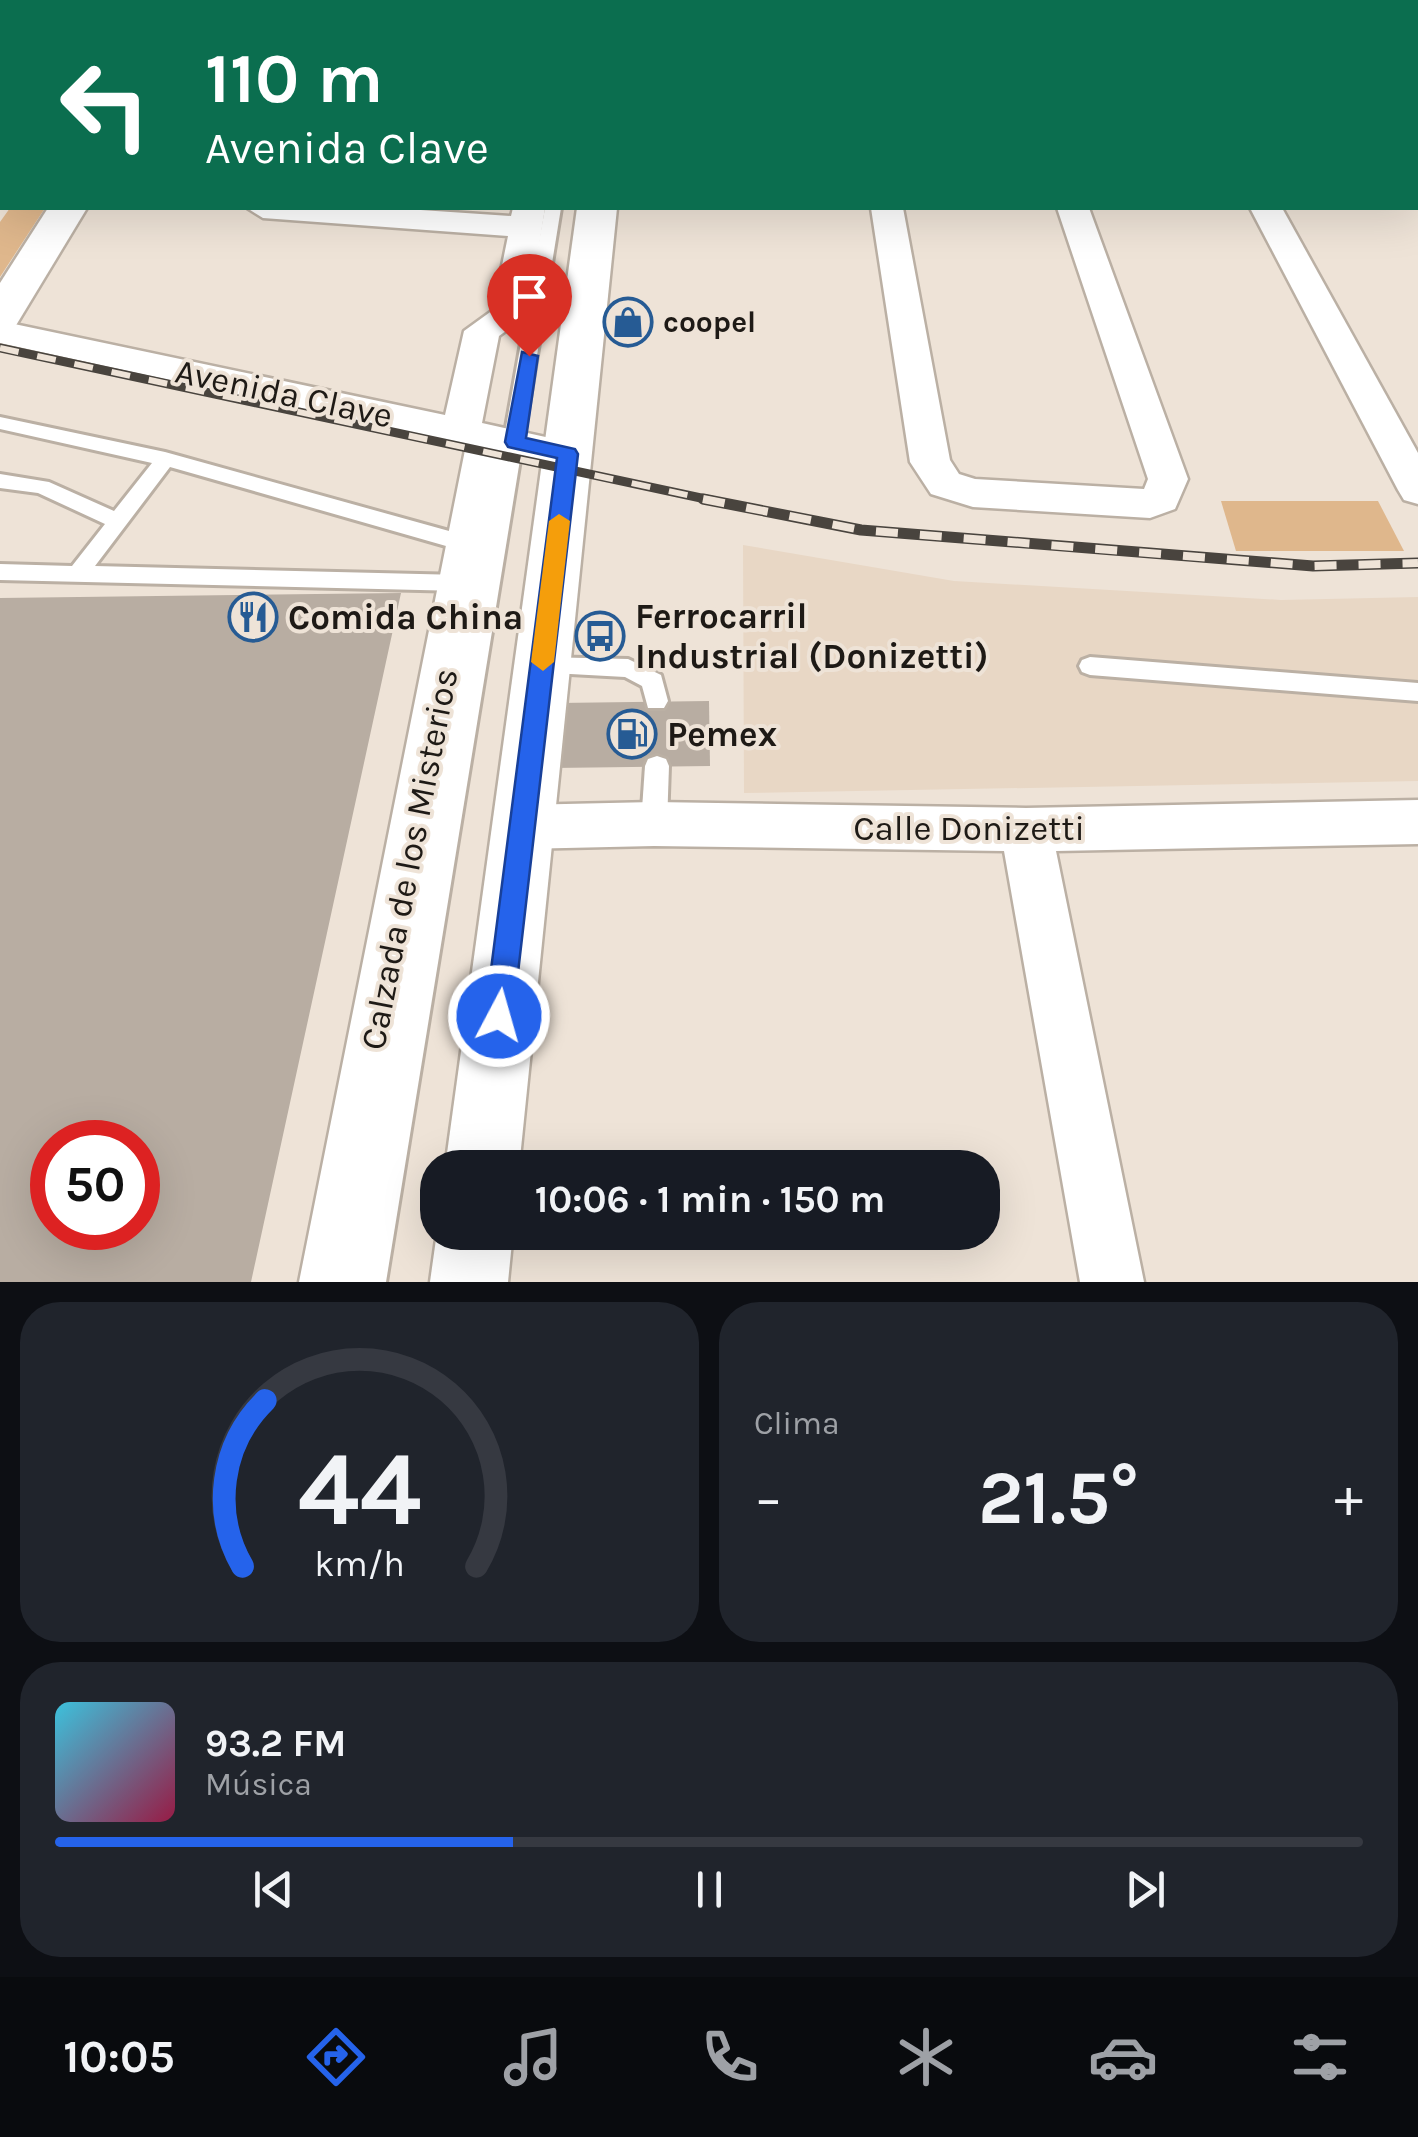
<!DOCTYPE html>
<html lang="es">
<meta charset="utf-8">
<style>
:root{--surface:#171b24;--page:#20242c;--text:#f1f3f6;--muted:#9ea1a6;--line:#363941;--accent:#2563eb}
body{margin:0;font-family:Karla,sans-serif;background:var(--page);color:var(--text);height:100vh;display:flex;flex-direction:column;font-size:38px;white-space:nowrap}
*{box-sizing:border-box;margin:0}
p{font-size:32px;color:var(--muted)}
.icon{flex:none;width:55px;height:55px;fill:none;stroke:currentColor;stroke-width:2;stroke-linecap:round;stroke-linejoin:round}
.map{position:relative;height:1282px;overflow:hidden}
.panel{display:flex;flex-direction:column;gap:20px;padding:20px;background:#0d0f14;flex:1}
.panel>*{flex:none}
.hud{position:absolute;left:0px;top:0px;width:1420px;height:210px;box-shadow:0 10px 40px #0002;background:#0b6e4f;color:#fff;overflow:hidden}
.speed{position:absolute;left:30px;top:1120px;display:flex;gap:20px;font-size:50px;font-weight:700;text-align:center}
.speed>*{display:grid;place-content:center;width:130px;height:130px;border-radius:50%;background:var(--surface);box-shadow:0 10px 40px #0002;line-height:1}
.speed .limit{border:15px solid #d22;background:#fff;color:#111}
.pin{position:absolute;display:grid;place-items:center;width:85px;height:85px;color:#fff;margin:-102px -42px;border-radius:50% 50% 50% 0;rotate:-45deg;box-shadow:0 0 10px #0007}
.pin .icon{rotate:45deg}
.me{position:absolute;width:110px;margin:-55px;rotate:6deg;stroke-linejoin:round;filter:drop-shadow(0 0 8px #0008)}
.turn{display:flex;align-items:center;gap:35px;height:210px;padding:0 40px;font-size:45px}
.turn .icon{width:130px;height:130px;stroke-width:2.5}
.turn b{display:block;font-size:70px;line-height:85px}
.big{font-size:75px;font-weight:700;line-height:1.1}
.panel .tile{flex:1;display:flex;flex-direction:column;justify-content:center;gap:15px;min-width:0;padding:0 35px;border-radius:40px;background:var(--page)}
.panel .dial{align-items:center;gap:0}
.dial svg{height:260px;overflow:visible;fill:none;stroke:var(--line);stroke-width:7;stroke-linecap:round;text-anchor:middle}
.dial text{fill:var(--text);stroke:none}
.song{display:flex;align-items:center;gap:30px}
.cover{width:120px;height:120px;border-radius:15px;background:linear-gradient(135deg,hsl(190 70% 55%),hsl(340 70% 35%))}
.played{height:10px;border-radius:5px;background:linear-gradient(90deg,var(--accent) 35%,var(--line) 35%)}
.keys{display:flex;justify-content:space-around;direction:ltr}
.heat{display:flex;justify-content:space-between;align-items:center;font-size:55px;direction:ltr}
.panel .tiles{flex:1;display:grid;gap:20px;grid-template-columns:1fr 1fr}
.tile:last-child{grid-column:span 2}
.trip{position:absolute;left:420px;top:1150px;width:580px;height:100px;border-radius:40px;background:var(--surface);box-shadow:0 10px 40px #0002;font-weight:700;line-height:100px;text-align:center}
.tabs{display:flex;height:160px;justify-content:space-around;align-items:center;background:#090b0e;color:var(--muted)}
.tabs .icon{width:70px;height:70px}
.tabs .active{color:var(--accent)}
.tabs b{font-size:45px;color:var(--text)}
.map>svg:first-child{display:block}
.built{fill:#e8d7c5}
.green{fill:#dfb78c}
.building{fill:#b8ada2;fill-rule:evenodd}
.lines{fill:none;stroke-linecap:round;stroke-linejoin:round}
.service-casing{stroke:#bbb0a4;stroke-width:6}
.minor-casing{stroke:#bbb0a4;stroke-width:5}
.secondary-casing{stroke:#bbb0a4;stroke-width:5}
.service{fill:#fff;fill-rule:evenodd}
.minor{fill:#fff;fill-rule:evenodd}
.secondary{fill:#fff;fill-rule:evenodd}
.rail-far1-casing{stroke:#49443e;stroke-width:9}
.rail-casing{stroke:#49443e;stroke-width:11}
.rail-far1{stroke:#eee3d7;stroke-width:6;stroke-dasharray:19;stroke-linecap:butt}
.rail{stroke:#eee3d7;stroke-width:8;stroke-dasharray:22;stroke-linecap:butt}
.route{fill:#2563eb;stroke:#184099;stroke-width:2.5}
.slow{fill:#f59e0b}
.labels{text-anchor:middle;stroke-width:8;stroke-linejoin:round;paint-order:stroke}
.far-poi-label{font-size:30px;font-weight:bold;fill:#1e1a16;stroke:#eee3d7;text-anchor:start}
.street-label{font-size:35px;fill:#1e1a16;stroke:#eee3d7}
.poi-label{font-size:35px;font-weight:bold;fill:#1e1a16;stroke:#eee3d7;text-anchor:start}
</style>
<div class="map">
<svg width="1418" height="1282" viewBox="0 0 1418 1282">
<rect width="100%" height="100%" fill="#eee3d7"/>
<polygon class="built" points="743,545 954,581 1281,600 1418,597 1418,781 744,793"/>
<g class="green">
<polygon points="10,208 45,208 0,277 0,222"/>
<polygon points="1221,501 1378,501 1404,551 1236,551"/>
</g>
<g class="building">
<path d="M401,593L251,1282H0V598ZM52,1142H138V1228H52Z"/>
<polygon points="709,701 710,766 553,768 558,703"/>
</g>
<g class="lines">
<g class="service-casing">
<g id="service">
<polygon points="580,0 594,0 594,2 581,2"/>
<polygon points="545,208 561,208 386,1282 354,1282"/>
<polygon points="0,417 165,452 467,536 478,544 467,552 170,467 95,566 461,575 472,583 461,591 0,580 0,564 72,566 105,524 38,493 0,488 0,474 49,482 114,511 152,463 0,429"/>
<polygon points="542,657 628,659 661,675 668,701 664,708 648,708 642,686 625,677 534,672 531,666 534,660"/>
<polygon points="1090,657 1418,683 1418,701 1090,675 1082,672 1079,666 1082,660"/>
<polygon points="657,756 666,759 669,766 667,824 663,832 654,835 645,832 641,824 645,766 648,759"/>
</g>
</g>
<g class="minor-casing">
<g id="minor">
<rect x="556" y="0" width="26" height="2"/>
<polygon points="836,0 862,0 863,2 837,2"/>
<polygon points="985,0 1011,0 1012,2 986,2"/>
<polygon points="1142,0 1168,0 1169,2 1143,2"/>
<polygon points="1287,0 1313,0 1314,2 1288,2"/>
<polygon points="247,208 391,208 511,216 513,208 545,208 528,315 499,336 482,423 582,445 588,454 582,463 568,467 504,453 363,1282 299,1282 466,445 0,343 0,321 445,415 464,331 493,310 508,236 263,218"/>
<polygon points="871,208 903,208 950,460 959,474 975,479 1144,489 1148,479 1057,208 1089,208 1188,479 1175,509 1150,518 973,507 931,494 910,462"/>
<polygon points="1250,208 1282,208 1418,453 1418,504 1404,500 1398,490"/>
<polygon points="1418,800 1418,844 1056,851 1144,1282 1080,1282 1004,851 654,846 521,849 503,842 496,827 503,812 521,805 654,802 1026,808"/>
</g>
</g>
<g class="secondary-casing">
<g id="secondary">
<rect x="606" y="0" width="32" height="2"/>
<polygon points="2,175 2,202 0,203 0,176"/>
<polygon points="48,208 87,208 15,327 0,331 0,283"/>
<polygon points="577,208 617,208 519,1168 445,1168"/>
<polygon points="437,1232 513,1232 508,1282 430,1282"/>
</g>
</g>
<use href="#service" class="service"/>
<use href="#minor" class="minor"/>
<use href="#secondary" class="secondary"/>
<g class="rail-far1-casing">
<polyline id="rail-far1" points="0,348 715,501"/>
</g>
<g class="rail-casing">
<polyline id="rail" points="703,499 861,530 1313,566 1418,563"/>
</g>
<use href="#rail-far1" class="rail-far1"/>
<use href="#rail" class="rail"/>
</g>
<polygon class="route" points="522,352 538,356 526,438 575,449 578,454 513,1016 509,1026 499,1030 489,1026 485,1016 557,458 508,447 505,442"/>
<polygon class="slow" points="559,514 570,521 554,662 543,671 531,662 549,521"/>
<defs>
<g id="shop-ring" transform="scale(2.5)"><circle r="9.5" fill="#eee3d7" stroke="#265b94" stroke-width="1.5"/><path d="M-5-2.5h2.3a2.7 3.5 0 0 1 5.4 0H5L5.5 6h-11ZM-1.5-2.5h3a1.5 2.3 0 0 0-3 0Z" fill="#265b94"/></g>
<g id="restaurant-ring" transform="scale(2.5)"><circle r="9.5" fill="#eee3d7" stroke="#265b94" stroke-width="1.5"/><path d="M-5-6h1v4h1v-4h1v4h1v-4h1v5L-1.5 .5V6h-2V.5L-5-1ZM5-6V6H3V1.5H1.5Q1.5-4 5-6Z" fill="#265b94"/></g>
<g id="bus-ring" transform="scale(2.5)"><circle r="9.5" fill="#eee3d7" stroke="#265b94" stroke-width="1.5"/><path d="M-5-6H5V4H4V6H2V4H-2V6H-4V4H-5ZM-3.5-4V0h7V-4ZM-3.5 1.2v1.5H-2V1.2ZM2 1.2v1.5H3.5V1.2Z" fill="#265b94"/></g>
<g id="fuel-ring" transform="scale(2.5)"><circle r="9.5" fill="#eee3d7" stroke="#265b94" stroke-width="1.5"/><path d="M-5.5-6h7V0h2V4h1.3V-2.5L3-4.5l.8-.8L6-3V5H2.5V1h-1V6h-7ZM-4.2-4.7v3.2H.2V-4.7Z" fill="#265b94"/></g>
</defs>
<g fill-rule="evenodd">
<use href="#shop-ring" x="628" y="322"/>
<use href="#restaurant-ring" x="253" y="617"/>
<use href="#bus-ring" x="600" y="636"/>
<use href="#fuel-ring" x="632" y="734"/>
</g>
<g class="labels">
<g class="far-poi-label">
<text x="663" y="332">coopel</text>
</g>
<g class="street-label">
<text transform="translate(284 393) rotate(12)" y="12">Avenida Clave</text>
<text x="969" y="840">Calle Donizetti</text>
<text transform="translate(409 859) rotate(-79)" y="12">Calzada de los Misterios</text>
</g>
<g class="poi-label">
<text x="635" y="628">Ferrocarril<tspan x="635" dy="40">Industrial (Donizetti)</tspan></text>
<text x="288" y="629">Comida China</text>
<text x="667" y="746">Pemex</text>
</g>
</g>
</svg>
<div class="speed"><div class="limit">50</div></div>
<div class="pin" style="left:529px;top:356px;background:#d93025"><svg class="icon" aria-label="arrive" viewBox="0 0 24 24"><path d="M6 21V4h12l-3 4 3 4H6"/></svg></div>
<svg class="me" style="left:499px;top:1016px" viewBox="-20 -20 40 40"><circle r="17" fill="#2563eb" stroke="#fff" stroke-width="3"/><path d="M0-11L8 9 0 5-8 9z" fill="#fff"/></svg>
<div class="trip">10:06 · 1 min · 150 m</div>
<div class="hud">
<div class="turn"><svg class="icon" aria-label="left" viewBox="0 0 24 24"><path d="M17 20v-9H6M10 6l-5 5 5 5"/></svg><div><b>110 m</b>Avenida Clave</div></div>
</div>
</div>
<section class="panel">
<div class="tiles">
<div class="tile dial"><svg viewBox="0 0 100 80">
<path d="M14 69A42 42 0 1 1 86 69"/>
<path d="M14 69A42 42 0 0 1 21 18" stroke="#2563eb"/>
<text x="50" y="56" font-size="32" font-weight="700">44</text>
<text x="50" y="72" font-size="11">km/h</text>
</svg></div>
<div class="tile"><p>Clima</p>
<div class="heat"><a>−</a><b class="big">21.5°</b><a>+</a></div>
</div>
<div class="tile">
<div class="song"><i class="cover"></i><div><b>93.2 FM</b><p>Música</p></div></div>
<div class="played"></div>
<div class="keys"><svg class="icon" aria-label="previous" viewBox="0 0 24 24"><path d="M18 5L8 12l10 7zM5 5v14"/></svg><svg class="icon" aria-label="pause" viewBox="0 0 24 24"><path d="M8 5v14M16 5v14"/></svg><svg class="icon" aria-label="next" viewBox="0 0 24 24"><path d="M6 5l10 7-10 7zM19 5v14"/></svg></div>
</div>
</div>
</section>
<nav class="tabs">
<b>10:05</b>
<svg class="icon active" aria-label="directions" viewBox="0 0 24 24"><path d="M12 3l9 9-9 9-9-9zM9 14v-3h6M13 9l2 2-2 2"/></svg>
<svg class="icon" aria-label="music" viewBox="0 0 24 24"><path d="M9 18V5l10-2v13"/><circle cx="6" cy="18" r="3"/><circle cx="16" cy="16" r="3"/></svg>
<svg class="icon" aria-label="phone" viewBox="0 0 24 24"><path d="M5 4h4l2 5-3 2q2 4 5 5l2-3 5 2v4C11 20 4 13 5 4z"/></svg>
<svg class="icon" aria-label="climate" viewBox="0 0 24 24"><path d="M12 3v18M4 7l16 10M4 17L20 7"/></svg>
<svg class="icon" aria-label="car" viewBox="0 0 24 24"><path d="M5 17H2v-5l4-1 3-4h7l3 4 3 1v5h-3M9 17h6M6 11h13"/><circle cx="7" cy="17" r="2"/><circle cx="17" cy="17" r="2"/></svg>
<svg class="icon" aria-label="filters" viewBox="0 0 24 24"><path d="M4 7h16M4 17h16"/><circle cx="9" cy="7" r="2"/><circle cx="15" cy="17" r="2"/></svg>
</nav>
